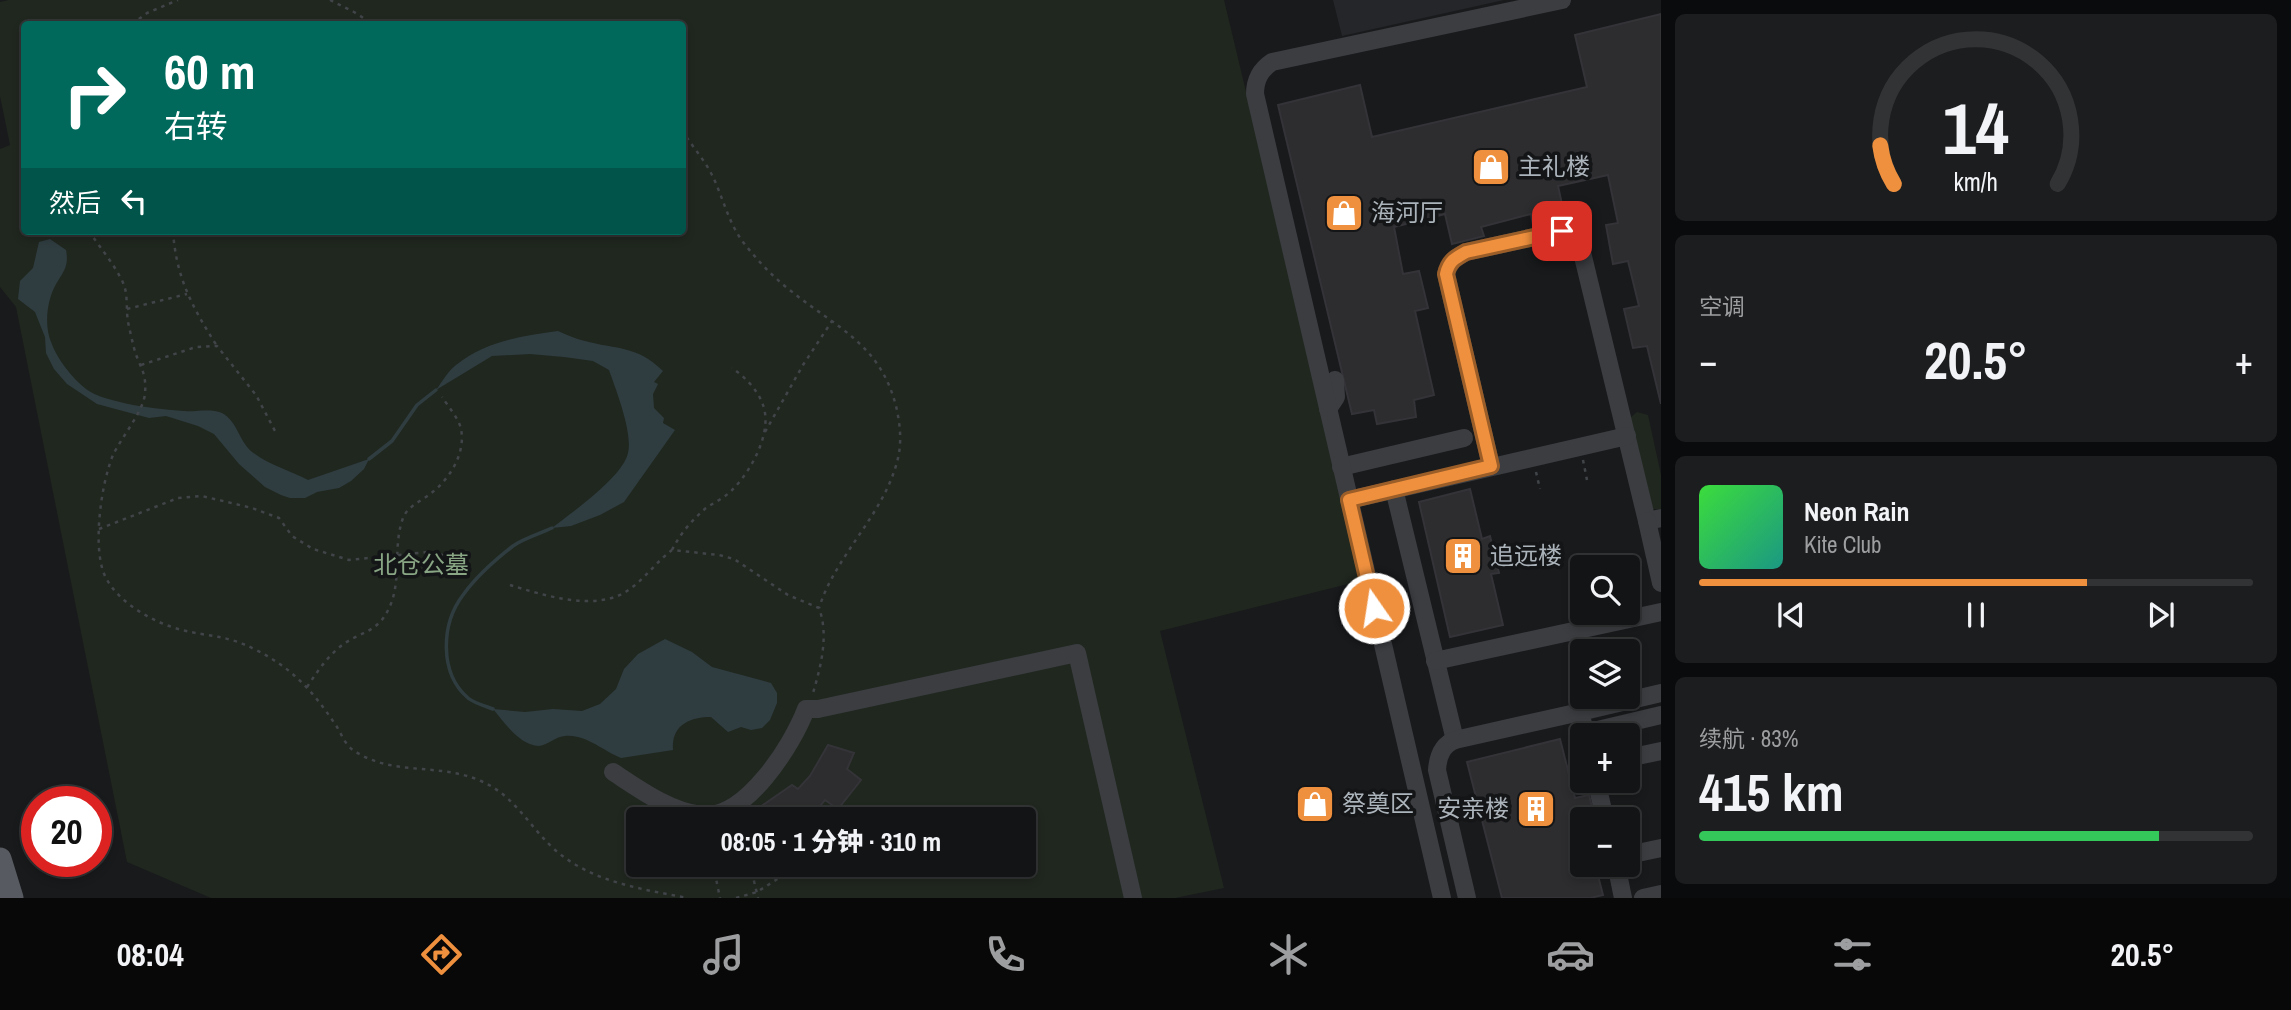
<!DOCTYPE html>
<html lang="zh">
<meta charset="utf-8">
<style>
:root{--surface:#131415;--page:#1c1d1e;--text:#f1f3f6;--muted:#9d9ea0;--line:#323334;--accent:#ef903e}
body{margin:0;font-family:"Archivo Narrow","Noto Sans SC",sans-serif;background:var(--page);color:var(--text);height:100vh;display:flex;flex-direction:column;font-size:26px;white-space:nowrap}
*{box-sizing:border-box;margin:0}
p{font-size:23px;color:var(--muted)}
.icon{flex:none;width:38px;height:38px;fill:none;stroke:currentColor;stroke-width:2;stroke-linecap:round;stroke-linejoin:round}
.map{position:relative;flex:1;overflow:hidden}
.side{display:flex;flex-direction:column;gap:14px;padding:14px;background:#0a0b0c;width:630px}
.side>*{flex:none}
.guide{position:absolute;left:21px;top:21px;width:665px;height:214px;border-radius:7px;box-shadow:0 4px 10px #0003,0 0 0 2px var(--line);background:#00695c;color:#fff;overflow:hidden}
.tools{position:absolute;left:1570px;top:555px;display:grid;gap:14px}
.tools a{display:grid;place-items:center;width:70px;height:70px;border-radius:7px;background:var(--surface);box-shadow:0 4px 10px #0003,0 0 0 2px var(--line);font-size:35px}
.speed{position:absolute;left:21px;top:786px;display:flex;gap:14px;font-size:35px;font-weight:700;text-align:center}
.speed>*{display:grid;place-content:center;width:91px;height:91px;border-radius:50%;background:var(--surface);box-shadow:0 4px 10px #0003,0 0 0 2px var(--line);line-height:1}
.speed .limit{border:10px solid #d22;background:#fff;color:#111}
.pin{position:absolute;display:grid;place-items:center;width:60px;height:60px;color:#fff;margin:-30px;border-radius:14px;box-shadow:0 4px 10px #0006}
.me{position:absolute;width:77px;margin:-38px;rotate:347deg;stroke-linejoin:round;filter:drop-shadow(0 0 5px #0008)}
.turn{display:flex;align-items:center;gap:24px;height:147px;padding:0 28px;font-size:32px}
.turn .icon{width:91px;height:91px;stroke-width:2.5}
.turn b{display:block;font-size:49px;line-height:60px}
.then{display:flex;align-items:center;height:66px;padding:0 28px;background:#0003;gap:14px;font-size:26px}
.big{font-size:52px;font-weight:800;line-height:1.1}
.side .card{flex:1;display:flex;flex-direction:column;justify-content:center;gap:10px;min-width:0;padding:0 24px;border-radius:10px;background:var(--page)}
.side .dial{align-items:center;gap:0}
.dial svg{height:182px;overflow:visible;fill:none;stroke:var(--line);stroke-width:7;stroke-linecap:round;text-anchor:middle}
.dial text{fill:var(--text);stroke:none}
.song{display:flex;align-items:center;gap:21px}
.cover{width:84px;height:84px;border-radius:10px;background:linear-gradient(135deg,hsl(120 70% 55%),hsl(170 70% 35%))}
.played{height:7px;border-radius:4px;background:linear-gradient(90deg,var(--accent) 70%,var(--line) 70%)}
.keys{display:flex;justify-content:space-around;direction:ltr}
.heat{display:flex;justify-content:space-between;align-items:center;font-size:38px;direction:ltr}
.charge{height:10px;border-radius:5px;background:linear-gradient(90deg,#34c759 83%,var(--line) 0)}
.trip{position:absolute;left:626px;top:807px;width:410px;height:70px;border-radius:7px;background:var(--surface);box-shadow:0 4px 10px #0003,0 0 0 2px var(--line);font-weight:800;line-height:70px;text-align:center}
.tab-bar{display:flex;height:112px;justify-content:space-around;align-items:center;background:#080808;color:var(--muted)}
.tab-bar .icon{width:49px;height:49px}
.tab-bar .active{color:var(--accent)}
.tab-bar b{font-size:32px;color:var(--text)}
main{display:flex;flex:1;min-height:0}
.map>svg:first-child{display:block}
.built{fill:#252629}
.green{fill:#20271f;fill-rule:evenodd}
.water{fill:#2f3c40}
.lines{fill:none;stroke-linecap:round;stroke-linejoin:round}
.stream{stroke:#2f3c40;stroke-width:3.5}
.building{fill:#2d2d30;stroke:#343438;stroke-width:2}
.path{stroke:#414448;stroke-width:2.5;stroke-dasharray:3.5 5;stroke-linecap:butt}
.minor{stroke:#3b3d41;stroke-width:18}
.major{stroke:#575a60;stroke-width:23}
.route-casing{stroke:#9b5e28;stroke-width:18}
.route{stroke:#ef903e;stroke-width:12}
.labels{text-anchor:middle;stroke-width:7;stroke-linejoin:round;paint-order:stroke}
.poi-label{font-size:24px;fill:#acb4bb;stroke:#141517;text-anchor:start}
.park-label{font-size:24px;fill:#88a584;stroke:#141517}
</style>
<main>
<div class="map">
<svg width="1661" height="898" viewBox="0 0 1661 898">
<rect width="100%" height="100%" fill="#191a1c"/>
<polygon class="built" points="1333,0 1504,0 1342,36"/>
<g class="green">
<path d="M9,0H1224L1291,279L1360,581L1160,631L1224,888L1175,898H211L127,862L16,307L0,287V149L10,145L0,96V2ZM24,24H682V231H24ZM639,819H1024V864H639Z"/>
<polygon points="1637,412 1648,415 1661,475 1661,509 1653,509 1630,418"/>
</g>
<g class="water">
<path d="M50,239L66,250C69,266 64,271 56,284C47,300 44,325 51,342C57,359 72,378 86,389C104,403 161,410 185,411C197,412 210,408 222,413C238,421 239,444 255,454C270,465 291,471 308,480L369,459L364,469L351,481L339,488L317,492L305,498H290L281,495L265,487L239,464L214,434L198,426L166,416L149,418L97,404L67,384L54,369L46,353L45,337L35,312L18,299L20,281L33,268L39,242Z"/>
<path d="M558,331C567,335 576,339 585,341C618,350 636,345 663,371L654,382L658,384L653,394L654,408L664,418L663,423L675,430L624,502L600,515L571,526L552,528C571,513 623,477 628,453C633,433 616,390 609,370L593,361L564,357L530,354L492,356L436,390C442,382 448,371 456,365C485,341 522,336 558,331Z"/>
<path d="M665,639L692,652L712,667L771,683L777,693V703L770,720L762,728L751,730L741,727L728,732L711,717C690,717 671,725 673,750L621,758C603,751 586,734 565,736C556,736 548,745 539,746C520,746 504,722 493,709L525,712L553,709L582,711L600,704L616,689L624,669L638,654Z"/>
</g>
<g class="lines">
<g class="stream">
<polyline points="369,459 392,441 417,405 436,390"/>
<path d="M493,709C485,706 474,703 468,698C439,673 441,624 463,595C476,577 495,560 513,546C524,538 539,534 552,528"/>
</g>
</g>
<g class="building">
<polygon points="1661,14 1661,404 1647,346 1633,348 1624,309 1639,306 1628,261 1613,264 1606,225 1618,223 1608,175 1558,186 1565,218 1533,225 1531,214 1481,227 1484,236 1452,244 1445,214 1394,227 1403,274 1419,271 1428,308 1415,311 1434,395 1414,400 1416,417 1377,424 1374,410 1352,414 1278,105 1360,85 1372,137 1587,87 1575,35"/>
<polygon points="1470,489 1482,539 1490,536 1499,573 1491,574 1503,625 1450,637 1419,502"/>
<polygon points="1560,739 1575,798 1589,795 1595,819 1582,819 1582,864 1595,864 1603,895 1590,898 1502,898 1467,762"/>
<polygon points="828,745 854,753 847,769 861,780 838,809 825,800 814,813 805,819 772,819 763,805 792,785 798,789 810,776"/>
</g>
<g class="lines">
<g class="path">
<polyline points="330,0 354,12 373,24"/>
<polyline points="132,24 147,13 178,0"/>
<path d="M682,130C691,145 704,159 712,175C723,197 728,222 743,242C757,260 773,277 791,291C837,328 880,344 896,406C900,423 902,441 898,458C885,514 836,554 819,608"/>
<path d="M89,231C100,248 116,266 124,285C128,296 126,310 128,322C130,331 132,340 134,348C139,367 147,371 145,394C143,412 121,438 113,455C101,484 92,548 105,576C118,603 154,623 182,630C210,637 227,635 254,649C291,667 312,690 335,724C341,732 344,744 353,750C392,777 438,762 481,781C515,796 528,825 554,849C591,882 641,889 688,898"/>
<path d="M173,231C176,277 192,307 217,346"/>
<polyline points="127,309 187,294"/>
<polyline points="141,365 196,347 217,346 256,395 275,431"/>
<polyline points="765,432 803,365 832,321"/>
<polyline points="1583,460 1587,480"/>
<polyline points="1536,472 1540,489"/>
<polyline points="99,529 178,498 202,496 252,508 279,518 292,536 313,549 349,560 428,552 447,556 470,566"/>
<path d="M672,550C680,534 692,520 706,508C715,502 726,497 733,489C751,471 773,432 763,405C758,390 745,377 732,368"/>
<path d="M510,585C543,595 595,612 627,591C644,580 656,562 672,550L719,555L734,559L788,595L819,608C829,635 821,666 813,693"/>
<path d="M307,687C317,672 327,657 341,646C356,634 373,633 384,617C405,586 391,551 403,518C407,507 421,501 430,494C449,480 466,454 461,429C459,419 448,406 442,397"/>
<polyline points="713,864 720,898"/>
<polyline points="750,864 758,898"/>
<polyline points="736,898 757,892 801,864"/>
</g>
<g class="minor">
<polyline points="1328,409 1336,397 1335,380"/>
<path d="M1491,466L1446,274C1449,262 1455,258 1466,252L1562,231L1572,234L1579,240L1647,521L1661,518"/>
<polyline points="1341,467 1464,438"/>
<polyline points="1394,489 1455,740"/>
<polyline points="1349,500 1627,436"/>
<polyline points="1647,521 1661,583"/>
<polyline points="1435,661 1661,612"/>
<polyline points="1580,712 1661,693"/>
<polyline points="1585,733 1661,715"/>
<polyline points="1628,758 1661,751"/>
<path d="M613,772C639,789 669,811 701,815C745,821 793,744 806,709H818L1077,653L1133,898"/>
<polyline points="1596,780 1605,819"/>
<polyline points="1628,855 1661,848"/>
<polyline points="1616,864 1623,898"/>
<path d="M1442,898L1255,94C1255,80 1260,70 1272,62L1562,0"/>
<path d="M1467,898L1437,770C1438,756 1442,745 1455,740L1580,712L1586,735"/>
<polyline points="1643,898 1661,894"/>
</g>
<polyline class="major" points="0,859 12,898"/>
</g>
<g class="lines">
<g class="route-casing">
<path id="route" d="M1374,608L1349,500L1491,466L1446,274C1449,261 1455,258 1466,252L1562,231"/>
</g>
<use href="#route" class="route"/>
</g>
<defs>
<g id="shop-square" transform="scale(2.0125)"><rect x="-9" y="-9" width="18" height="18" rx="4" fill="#ef903e" stroke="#141517"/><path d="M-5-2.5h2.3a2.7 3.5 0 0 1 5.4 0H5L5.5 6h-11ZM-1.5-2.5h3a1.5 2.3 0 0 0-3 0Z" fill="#fff"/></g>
<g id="building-square" transform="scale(2.0125)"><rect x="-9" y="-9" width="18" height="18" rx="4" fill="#ef903e" stroke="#141517"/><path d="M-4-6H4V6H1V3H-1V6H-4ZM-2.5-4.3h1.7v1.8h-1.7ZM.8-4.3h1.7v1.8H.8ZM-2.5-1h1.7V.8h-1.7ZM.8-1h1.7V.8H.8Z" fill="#fff"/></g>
</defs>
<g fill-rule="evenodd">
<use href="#shop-square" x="1491" y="167"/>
<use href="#shop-square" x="1344" y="213"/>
<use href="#building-square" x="1463" y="556"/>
<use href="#shop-square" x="1315" y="804"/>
<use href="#building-square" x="1536" y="809"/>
</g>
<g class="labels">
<g class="poi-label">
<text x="1518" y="175">主礼楼</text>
<text x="1371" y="221">海河厅</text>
<text x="1490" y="564">追远楼</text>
<text x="1342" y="812">祭奠区</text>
<text x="1509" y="817" text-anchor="end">安亲楼</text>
</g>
<g class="park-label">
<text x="421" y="573">北仓公墓</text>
</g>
</g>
</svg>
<div class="tools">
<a><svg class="icon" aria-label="search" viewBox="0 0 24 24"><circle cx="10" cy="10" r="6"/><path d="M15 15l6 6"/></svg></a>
<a><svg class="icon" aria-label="layers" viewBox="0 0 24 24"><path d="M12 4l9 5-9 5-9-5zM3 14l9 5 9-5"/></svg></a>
<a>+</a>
<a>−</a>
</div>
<div class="speed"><div class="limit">20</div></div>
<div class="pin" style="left:1562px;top:231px;background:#d93025"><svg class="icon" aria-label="arrive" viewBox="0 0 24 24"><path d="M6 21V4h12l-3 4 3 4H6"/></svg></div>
<svg class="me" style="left:1374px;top:608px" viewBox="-20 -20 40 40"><circle r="17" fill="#ef903e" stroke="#fff" stroke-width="3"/><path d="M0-11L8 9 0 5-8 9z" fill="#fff"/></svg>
<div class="trip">08:05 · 1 分钟 · 310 m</div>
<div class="guide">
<div class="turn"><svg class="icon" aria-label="right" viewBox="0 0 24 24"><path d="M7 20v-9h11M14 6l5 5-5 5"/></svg><div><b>60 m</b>右转</div></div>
<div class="then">然后<svg class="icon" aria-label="left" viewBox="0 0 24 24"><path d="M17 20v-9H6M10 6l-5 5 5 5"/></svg></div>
</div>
</div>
<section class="side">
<div class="card dial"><svg viewBox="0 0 100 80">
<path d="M14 69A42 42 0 1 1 86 69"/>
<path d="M14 69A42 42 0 0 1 8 52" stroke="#ef903e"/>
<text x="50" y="56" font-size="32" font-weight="700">14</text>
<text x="50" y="72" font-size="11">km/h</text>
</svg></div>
<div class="card"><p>空调</p>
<div class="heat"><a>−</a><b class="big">20.5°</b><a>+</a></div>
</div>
<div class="card">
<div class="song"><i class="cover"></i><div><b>Neon Rain</b><p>Kite Club</p></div></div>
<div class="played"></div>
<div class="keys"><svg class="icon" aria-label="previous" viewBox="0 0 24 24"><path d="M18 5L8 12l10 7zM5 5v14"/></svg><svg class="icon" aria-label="pause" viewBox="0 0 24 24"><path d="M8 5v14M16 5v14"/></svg><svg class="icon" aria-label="next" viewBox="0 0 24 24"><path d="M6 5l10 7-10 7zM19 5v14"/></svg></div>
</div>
<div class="card"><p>续航 · 83%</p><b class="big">415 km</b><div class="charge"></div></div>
</section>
</main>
<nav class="tab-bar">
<b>08:04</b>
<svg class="icon active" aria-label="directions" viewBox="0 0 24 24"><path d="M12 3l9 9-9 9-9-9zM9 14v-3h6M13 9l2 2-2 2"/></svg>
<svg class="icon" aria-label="music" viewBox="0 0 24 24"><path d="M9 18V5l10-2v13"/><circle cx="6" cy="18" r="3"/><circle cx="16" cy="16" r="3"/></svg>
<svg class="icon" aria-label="phone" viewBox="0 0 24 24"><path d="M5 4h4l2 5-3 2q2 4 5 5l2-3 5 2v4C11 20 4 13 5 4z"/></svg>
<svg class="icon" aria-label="climate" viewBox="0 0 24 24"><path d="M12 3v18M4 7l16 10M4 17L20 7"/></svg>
<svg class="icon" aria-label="car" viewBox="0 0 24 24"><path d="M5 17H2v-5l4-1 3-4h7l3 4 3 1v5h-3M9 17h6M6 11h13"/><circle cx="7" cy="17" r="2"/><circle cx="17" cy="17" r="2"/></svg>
<svg class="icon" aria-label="filters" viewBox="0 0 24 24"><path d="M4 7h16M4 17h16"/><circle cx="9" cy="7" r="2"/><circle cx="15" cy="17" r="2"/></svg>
<b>20.5°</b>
</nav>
